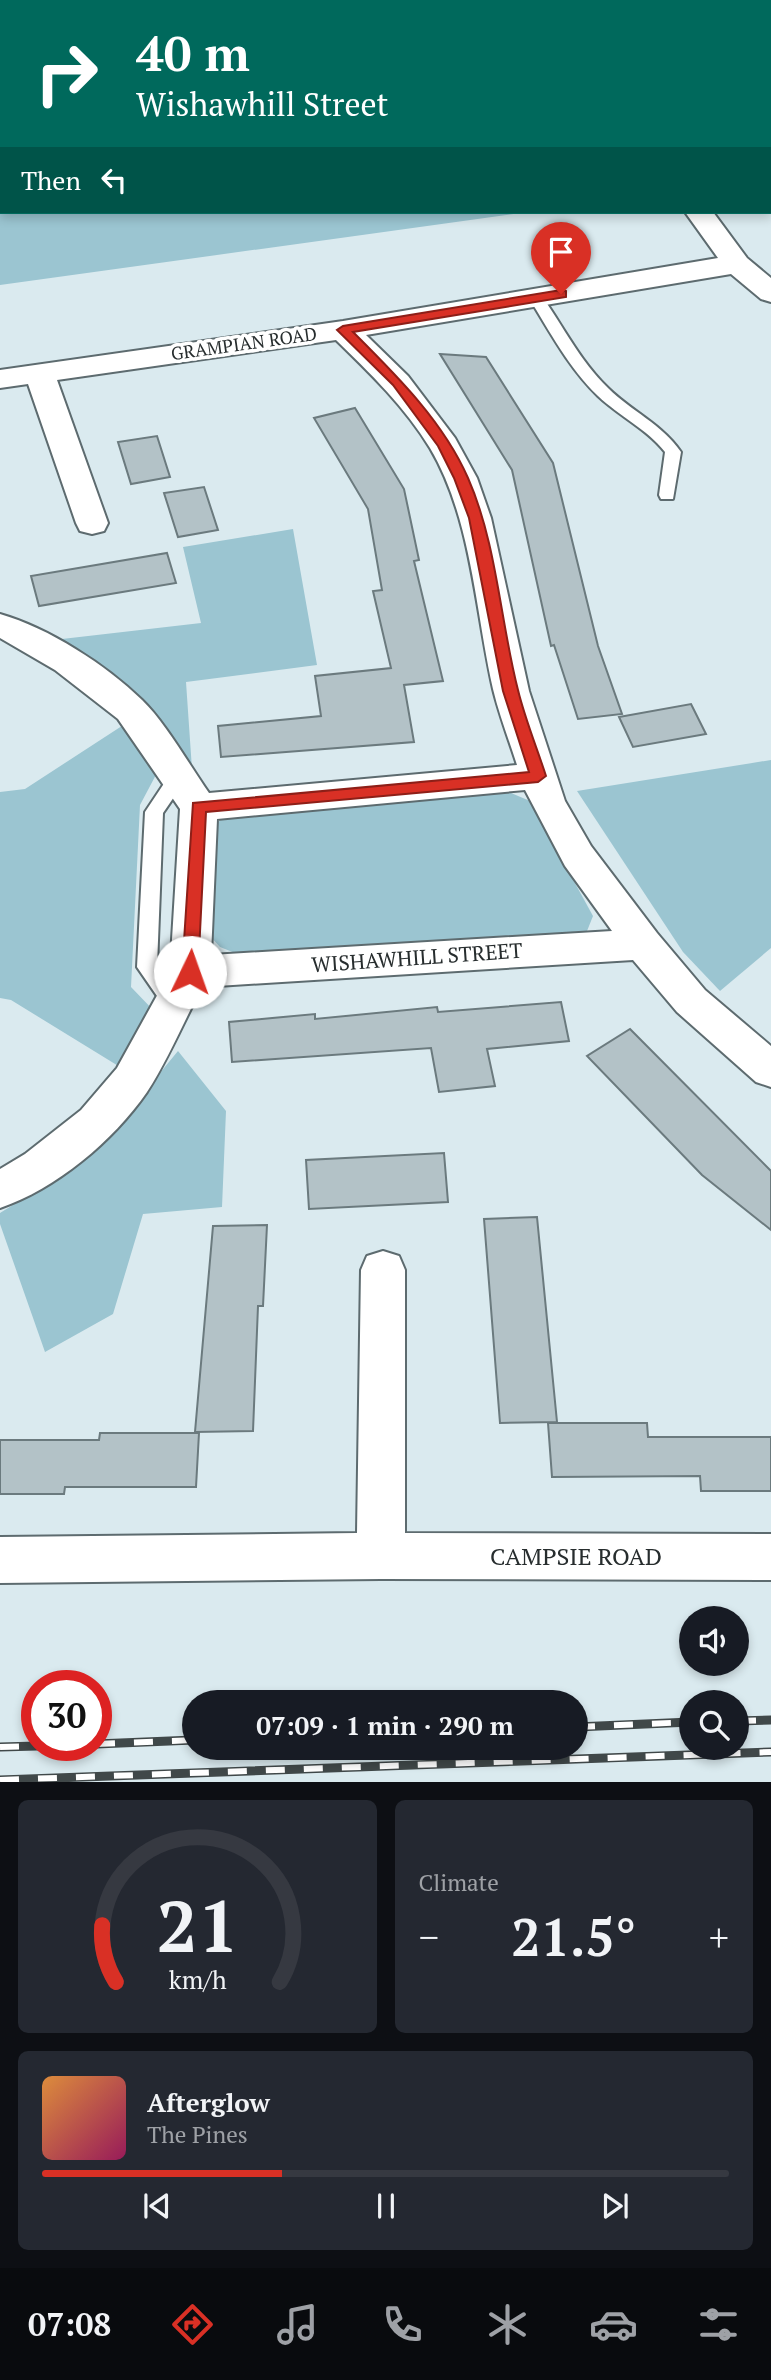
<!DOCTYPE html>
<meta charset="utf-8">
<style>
:root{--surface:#171b24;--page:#242831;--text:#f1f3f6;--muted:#9ea1a6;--line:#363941;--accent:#d93025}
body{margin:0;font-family:"PT Serif",serif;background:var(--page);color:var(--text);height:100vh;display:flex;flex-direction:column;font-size:26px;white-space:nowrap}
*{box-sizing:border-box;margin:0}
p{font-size:23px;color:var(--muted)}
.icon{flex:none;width:38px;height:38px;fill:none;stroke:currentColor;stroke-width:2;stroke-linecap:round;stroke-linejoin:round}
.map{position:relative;height:1782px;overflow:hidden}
.side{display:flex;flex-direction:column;gap:18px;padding:18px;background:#0d0f14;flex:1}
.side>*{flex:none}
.guide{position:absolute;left:0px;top:0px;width:772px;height:214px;box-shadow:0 4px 10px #0003;background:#00695c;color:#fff;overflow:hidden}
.tools{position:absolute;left:679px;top:1606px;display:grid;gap:14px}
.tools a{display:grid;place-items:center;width:70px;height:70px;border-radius:50%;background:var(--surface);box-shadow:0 4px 10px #0003;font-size:35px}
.speed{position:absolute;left:21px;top:1670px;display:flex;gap:14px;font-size:35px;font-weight:700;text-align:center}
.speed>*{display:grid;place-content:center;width:91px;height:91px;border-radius:50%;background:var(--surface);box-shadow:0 4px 10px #0003;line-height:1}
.speed .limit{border:10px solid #d22;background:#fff;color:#111}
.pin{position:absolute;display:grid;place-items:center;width:60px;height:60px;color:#fff;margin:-72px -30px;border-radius:50% 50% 50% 0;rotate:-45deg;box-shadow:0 0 7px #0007}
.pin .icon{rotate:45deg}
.me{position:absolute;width:77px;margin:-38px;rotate:3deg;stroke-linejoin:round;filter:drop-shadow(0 0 5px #0008)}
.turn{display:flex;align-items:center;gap:24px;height:147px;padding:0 21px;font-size:32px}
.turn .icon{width:91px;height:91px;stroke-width:2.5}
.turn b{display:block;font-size:49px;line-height:60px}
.then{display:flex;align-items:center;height:66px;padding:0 21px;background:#0003;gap:14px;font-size:26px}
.big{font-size:52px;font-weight:600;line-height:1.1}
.side .card{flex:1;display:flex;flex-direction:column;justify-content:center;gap:10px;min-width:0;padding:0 24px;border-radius:10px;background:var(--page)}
.side .dial{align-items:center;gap:0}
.dial svg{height:182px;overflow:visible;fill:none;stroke:var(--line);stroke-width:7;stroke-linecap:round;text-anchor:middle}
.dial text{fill:var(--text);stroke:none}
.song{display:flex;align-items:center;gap:21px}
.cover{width:84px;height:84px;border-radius:10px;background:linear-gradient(135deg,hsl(30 70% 55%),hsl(330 70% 35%))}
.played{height:7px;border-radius:4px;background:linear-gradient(90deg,var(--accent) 35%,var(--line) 35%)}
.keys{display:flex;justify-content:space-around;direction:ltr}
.heat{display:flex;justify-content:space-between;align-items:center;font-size:38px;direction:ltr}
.side .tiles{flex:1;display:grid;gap:18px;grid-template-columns:1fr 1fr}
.card:last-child{grid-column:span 2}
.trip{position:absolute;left:182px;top:1690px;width:406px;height:70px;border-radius:35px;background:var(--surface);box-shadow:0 4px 10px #0003;font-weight:600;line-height:70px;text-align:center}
.tabs{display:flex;height:112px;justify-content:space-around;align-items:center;background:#090b0e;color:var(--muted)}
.tabs .icon{width:49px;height:49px}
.tabs .active{color:var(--accent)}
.tabs b{font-size:32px;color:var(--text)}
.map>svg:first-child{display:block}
.green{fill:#9bc5d1}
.building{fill:#b3c2c7;stroke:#6b7a7e;stroke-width:2}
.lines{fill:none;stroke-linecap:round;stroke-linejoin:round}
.service-casing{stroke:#5d6b6f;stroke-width:4}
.minor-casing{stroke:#5d6b6f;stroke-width:4}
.service{fill:#fff;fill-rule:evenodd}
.minor{fill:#fff;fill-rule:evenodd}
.rail-casing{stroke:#404849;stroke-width:9}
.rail{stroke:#fff;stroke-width:6;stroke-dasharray:19;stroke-linecap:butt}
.route{fill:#d93025;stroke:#8d1f18;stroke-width:2}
.labels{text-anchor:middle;stroke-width:7;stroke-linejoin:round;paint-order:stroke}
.far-street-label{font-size:18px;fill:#272d2e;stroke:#fff}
.street-label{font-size:21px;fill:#272d2e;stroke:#fff}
.near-street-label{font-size:24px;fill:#272d2e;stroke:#fff}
</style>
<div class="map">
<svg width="771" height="1782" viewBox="0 0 771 1782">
<rect width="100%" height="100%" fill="#daeaef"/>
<g class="green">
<polygon points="0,0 771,0 771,28 770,2 2,2 2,212 528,212 0,285"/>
<polygon points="293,529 317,665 186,682 192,769 153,710 112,674 62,639 201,623 183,547"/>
<polygon points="128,722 158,771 140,805 131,987 155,1012 120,1067 11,1000 0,998 0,792 25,789"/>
<polygon points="771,760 771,948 720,991 683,952 577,791"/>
<polygon points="506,791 530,801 593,916 587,931 240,955 220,947 209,935 208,833 228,812"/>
<polygon points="178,1051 226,1111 222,1207 143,1214 113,1314 45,1352 0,1224 0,1213 55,1179 150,1085"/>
</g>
<g class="building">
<polygon points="440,354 486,357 553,463 598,646 622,714 578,719 554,645 551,646 512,470"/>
<polygon points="355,408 404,489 419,560 414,561 443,681 404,685 414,742 221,757 218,726 321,716 315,676 391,668 373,591 382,590 368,509 314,418"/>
<polygon points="157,436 170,477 131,484 118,442"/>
<polygon points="204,487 218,530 178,537 164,493"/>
<polygon points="167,553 176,583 39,606 31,576"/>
<polygon points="691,704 706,734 633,747 619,717"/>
<polygon points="561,1002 569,1041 487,1049 495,1086 439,1092 431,1048 232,1062 229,1022 315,1014 315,1019 437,1007 438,1012"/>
<polygon points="630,1029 771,1171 771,1230 702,1175 587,1056"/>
<polygon points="444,1153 448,1202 309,1209 306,1160"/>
<polygon points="537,1217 557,1422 500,1423 484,1219"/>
<polygon points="267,1225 263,1306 258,1306 253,1431 195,1432 213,1226"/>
<polygon points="548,1423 647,1423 648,1437 771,1437 771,1491 701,1491 700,1476 552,1477"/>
<polygon points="100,1433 199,1433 196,1487 65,1487 64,1494 0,1494 0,1440 99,1440"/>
</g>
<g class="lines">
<g class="service-casing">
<g id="service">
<path d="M536,294L541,295C563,326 580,361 608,388C631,411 662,424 681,452L673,499H661L659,495L665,452C647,429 619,416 598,396C569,368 550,332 529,298Z"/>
<polygon points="178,771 187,778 163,813 157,966 183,1003 180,1009 166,1009 137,967 145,812 171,773"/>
</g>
</g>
<g class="minor-casing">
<g id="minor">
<rect x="770" y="140" width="1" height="16"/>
<path d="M685,212H713L747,258L771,278V302L761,299L731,274L366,335L408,376L455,438L477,478L491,518L529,691L565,801L591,846L657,933L705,990L771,1046V1087L756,1082L677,1012L633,960L202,987C184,1021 168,1060 147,1092C113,1141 56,1189 0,1208V1169L25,1154L81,1110L117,1068L170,972L180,809L118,719L55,670L0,638V614C49,628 106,665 142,700C165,722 190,766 209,793L517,765C509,740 499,714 493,689C475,610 472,519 430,448C405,407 370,373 336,340L57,380L108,523L104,531L92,534L80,531L76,523L28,384L0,388V370L343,321L718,258ZM525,790L565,866L612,931L211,955L217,819Z"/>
<polygon points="383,1251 399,1256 405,1270 405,1533 771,1534 771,1580 381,1579 0,1583 0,1537 357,1533 361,1270 367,1256"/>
</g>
</g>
<use href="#service" class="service"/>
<use href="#minor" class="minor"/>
<g class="rail-casing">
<g id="rail">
<polyline points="737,1721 771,1720"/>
<polyline points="576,1727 691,1722"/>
<polyline points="96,1744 194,1740"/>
<polyline points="0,1747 74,1745"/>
<polyline points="0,1780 771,1752"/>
</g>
</g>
<use href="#rail" class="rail"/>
</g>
<path class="route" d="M561,290L566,291V297L353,332C396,375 443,421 468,478C497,544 500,620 518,690C525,719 537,748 546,776L538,782L206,812L198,972L196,976H184L182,972L193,803L529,772L503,691L469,518L454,478L438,446L393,385L337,330L343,326Z"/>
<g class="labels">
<g class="far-street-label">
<text transform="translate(244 344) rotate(-8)" y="6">GRAMPIAN ROAD</text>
</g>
<g class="street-label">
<text transform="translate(417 958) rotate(-4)" y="7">WISHAWHILL STREET</text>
</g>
<g class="near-street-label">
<text x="576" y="1565">CAMPSIE ROAD</text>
</g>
</g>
</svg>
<div class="tools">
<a><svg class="icon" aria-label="sound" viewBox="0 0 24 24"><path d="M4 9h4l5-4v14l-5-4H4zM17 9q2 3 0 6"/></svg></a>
<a><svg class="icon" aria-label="search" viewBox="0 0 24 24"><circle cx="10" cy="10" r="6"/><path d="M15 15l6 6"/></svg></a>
</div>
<div class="speed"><div class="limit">30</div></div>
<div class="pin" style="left:561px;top:294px;background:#d93025"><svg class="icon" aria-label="arrive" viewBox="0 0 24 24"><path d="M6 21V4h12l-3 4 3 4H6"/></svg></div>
<svg class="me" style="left:190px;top:972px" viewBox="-20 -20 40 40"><circle r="19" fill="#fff"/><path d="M0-13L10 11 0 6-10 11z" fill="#d93025"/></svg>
<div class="trip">07:09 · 1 min · 290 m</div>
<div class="guide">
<div class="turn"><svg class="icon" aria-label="right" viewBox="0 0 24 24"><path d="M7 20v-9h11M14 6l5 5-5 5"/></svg><div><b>40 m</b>Wishawhill Street</div></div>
<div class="then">Then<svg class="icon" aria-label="left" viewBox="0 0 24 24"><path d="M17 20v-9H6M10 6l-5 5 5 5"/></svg></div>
</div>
</div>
<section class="side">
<div class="tiles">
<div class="card dial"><svg viewBox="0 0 100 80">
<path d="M14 69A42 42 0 1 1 86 69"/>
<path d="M14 69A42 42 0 0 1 8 44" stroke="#d93025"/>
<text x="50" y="56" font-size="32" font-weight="700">21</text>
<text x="50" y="72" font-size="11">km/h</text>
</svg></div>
<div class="card"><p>Climate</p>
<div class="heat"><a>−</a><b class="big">21.5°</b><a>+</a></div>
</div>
<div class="card">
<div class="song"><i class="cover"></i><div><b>Afterglow</b><p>The Pines</p></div></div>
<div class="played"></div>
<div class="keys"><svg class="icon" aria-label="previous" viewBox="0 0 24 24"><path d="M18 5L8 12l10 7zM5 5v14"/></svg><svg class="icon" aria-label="pause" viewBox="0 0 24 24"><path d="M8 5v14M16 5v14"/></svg><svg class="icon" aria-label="next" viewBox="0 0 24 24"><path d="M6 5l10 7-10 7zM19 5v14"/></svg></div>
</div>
</div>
</section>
<nav class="tabs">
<b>07:08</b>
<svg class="icon active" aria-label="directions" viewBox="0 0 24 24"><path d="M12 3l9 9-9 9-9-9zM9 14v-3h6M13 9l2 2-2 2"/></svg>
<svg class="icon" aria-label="music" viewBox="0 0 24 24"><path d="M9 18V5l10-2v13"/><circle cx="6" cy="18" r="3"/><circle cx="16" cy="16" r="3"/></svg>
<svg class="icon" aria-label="phone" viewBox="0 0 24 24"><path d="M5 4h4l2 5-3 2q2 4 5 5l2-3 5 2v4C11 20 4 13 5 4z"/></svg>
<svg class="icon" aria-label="climate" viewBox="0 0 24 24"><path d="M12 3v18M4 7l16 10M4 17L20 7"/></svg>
<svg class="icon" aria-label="car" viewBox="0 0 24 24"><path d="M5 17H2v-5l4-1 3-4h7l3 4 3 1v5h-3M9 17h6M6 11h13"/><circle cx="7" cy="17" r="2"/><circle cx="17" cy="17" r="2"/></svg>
<svg class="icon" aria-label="filters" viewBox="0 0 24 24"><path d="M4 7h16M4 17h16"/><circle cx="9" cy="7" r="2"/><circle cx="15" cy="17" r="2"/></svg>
</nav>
